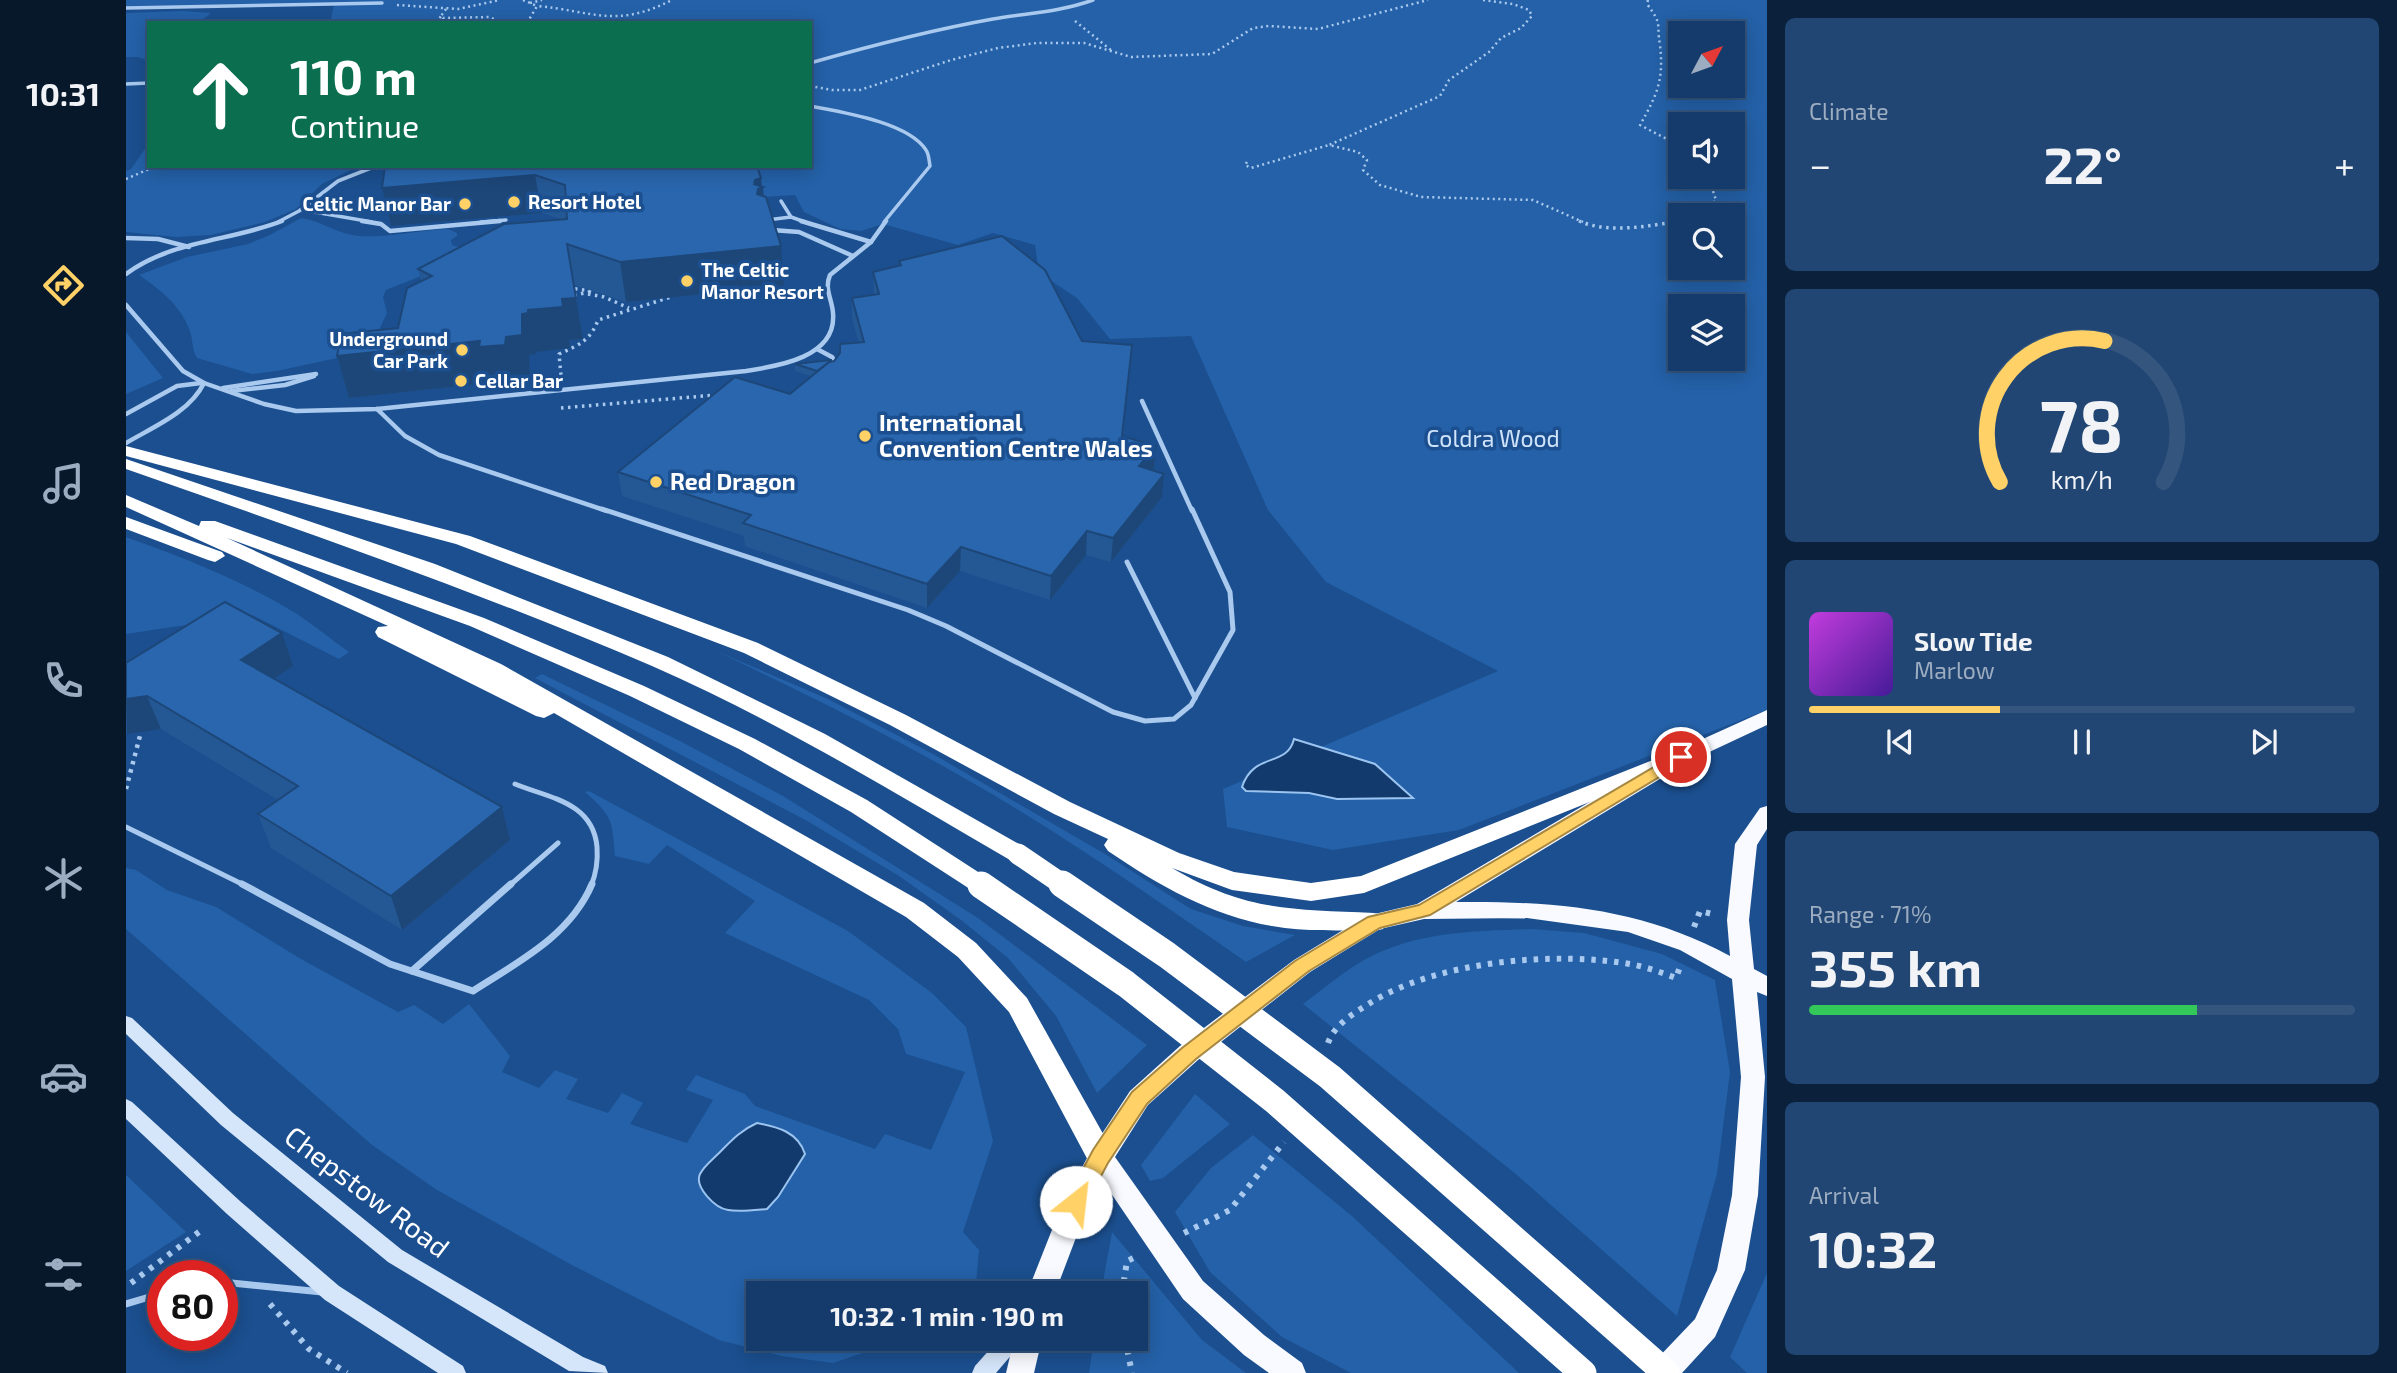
<!DOCTYPE html>
<meta charset="utf-8">
<style>
:root{--surface:#143b6b;--page:#214673;--text:#f1f3f6;--muted:#9dadc1;--line:#33557e;--accent:#ffd166}
body{margin:0;font-family:"Exo 2",sans-serif;background:var(--page);color:var(--text);height:100vh;display:flex;flex-direction:column;font-size:26px;white-space:nowrap}
*{box-sizing:border-box;margin:0}
p{font-size:23px;color:var(--muted)}
.icon{flex:none;width:38px;height:38px;fill:none;stroke:currentColor;stroke-width:2;stroke-linecap:round;stroke-linejoin:round}
.map{position:relative;flex:1;overflow:hidden}
.side{display:flex;flex-direction:column;gap:18px;padding:18px;background:#0b203b;width:630px}
.side>*{flex:none}
.banner{position:absolute;left:21px;top:21px;width:665px;height:147px;border-radius:0px;box-shadow:0 4px 18px #0003,0 0 0 2px var(--line);background:#0b6e4f;color:#fff;overflow:hidden}
.needle{width:46px;rotate:49deg}
.controls{position:absolute;left:1542px;top:21px;display:grid;gap:14px}
.controls a{display:grid;place-items:center;width:77px;height:77px;border-radius:0px;background:var(--surface);box-shadow:0 4px 18px #0003,0 0 0 2px var(--line);font-size:35px}
.speed{position:absolute;left:21px;top:1260px;display:flex;gap:14px;font-size:35px;font-weight:700;text-align:center}
.speed>*{display:grid;place-content:center;width:91px;height:91px;border-radius:50%;background:var(--surface);box-shadow:0 4px 18px #0003,0 0 0 2px var(--line);line-height:1}
.speed .limit{border:10px solid #d22;background:#fff;color:#111}
.pin{position:absolute;display:grid;place-items:center;width:60px;height:60px;color:#fff;margin:-30px;border:4px solid #fff;border-radius:50%;box-shadow:0 2px 7px #0007}
.me{position:absolute;width:77px;margin:-38px;rotate:29deg;stroke-linejoin:round;filter:drop-shadow(0 0 5px #0008)}
.turn{display:flex;align-items:center;gap:24px;height:147px;padding:0 28px;font-size:32px}
.turn .icon{width:91px;height:91px;stroke-width:2.5}
.turn b{display:block;font-size:49px;line-height:60px}
.big{font-size:52px;font-weight:700;line-height:1.1}
.side .widget{flex:1;display:flex;flex-direction:column;justify-content:center;gap:10px;min-width:0;padding:0 24px;border-radius:10px;background:var(--page)}
.side .dial{align-items:center;gap:0}
.dial svg{height:182px;overflow:visible;fill:none;stroke:var(--line);stroke-width:7;stroke-linecap:round;text-anchor:middle}
.dial text{fill:var(--text);stroke:none}
.song{display:flex;align-items:center;gap:21px}
.cover{width:84px;height:84px;border-radius:10px;background:linear-gradient(135deg,hsl(290 70% 55%),hsl(260 70% 35%))}
.played{height:7px;border-radius:4px;background:linear-gradient(90deg,var(--accent) 35%,var(--line) 35%)}
.keys{display:flex;justify-content:space-around;direction:ltr}
.heat{display:flex;justify-content:space-between;align-items:center;font-size:38px;direction:ltr}
.charge{height:10px;border-radius:5px;background:linear-gradient(90deg,#34c759 71%,var(--line) 0)}
.trip{position:absolute;left:620px;top:1281px;width:402px;height:70px;border-radius:0px;background:var(--surface);box-shadow:0 4px 18px #0003,0 0 0 2px var(--line);font-weight:700;line-height:70px;text-align:center}
main{display:flex;flex:1;min-height:0}
.dock{display:flex;flex-direction:column;width:126px;justify-content:space-around;align-items:center;background:#08182b;color:var(--muted)}
.dock .icon{width:49px;height:49px}
.dock .active{color:var(--accent)}
.dock b{font-size:32px;color:var(--text)}
.map>svg:first-child{display:block}
.green{fill:#2461a8;fill-rule:evenodd}
.water{fill:#123a6d;stroke:#9cc4f0;stroke-width:2}
.lines{fill:none;stroke-linecap:round;stroke-linejoin:round}
.path-far3{stroke:#a9c9ee;stroke-width:2.5;stroke-dasharray:2 3.5;stroke-linecap:butt}
.path-far2{stroke:#a9c9ee;stroke-width:3.5;stroke-dasharray:2.5 4.5;stroke-linecap:butt}
.path-far1{stroke:#a9c9ee;stroke-width:4.5;stroke-dasharray:3.5 5;stroke-linecap:butt}
.path{stroke:#a9c9ee;stroke-width:6;stroke-dasharray:4.5 7;stroke-linecap:butt}
.service-far3{stroke:#a9c9ee;stroke-width:3.5}
.service-far2{stroke:#a9c9ee;stroke-width:4.5}
.service-far1{stroke:#a9c9ee;stroke-width:5}
.service{stroke:#a9c9ee;stroke-width:7}
.secondary{fill:#d6e6fa;fill-rule:evenodd}
.trunk{fill:#f8faff;fill-rule:evenodd}
.motorway{fill:#fff;fill-rule:evenodd}
.motorway-bridge-far1{stroke:#fff;stroke-width:21}
.motorway-bridge{stroke:#fff;stroke-width:27}
.wall{fill:#245895}
.shaded-wall{fill:#1d4779}
.building{fill:#2a66ad;stroke:#1d4779;stroke-width:2}
.route{fill:#ffd166;stroke:#a68842;stroke-width:2}
.poi-dot{fill:#ffd166;stroke:#1b4f8f;stroke-width:2.5}
.labels{text-anchor:middle;stroke-width:7;stroke-linejoin:round;paint-order:stroke}
.far-poi-label{font-size:19px;font-weight:bold;fill:#fff;stroke:#1b4f8f;text-anchor:start}
.poi-label{font-size:23px;font-weight:bold;fill:#fff;stroke:#1b4f8f;text-anchor:start}
.park-label{font-size:23px;fill:#cfe3fa;stroke:#1b4f8f}
.near-street-label{font-size:28px;fill:#fff;stroke:#1b4f8f}
</style>
<main>
<nav class="dock">
<b>10:31</b>
<svg class="icon active" aria-label="directions" viewBox="0 0 24 24"><path d="M12 3l9 9-9 9-9-9zM9 14v-3h6M13 9l2 2-2 2"/></svg>
<svg class="icon" aria-label="music" viewBox="0 0 24 24"><path d="M9 18V5l10-2v13"/><circle cx="6" cy="18" r="3"/><circle cx="16" cy="16" r="3"/></svg>
<svg class="icon" aria-label="phone" viewBox="0 0 24 24"><path d="M5 4h4l2 5-3 2q2 4 5 5l2-3 5 2v4C11 20 4 13 5 4z"/></svg>
<svg class="icon" aria-label="climate" viewBox="0 0 24 24"><path d="M12 3v18M4 7l16 10M4 17L20 7"/></svg>
<svg class="icon" aria-label="car" viewBox="0 0 24 24"><path d="M5 17H2v-5l4-1 3-4h7l3 4 3 1v5h-3M9 17h6M6 11h13"/><circle cx="7" cy="17" r="2"/><circle cx="17" cy="17" r="2"/></svg>
<svg class="icon" aria-label="filters" viewBox="0 0 24 24"><path d="M4 7h16M4 17h16"/><circle cx="9" cy="7" r="2"/><circle cx="15" cy="17" r="2"/></svg>
</nav>
<div class="map">
<svg width="1641" height="1373" viewBox="0 0 1641 1373">
<rect width="100%" height="100%" fill="#1b4f8f"/>
<g class="green">
<path d="M0,0H1641V710L1333,830L1207,850L1101,827L1097,789L1372,671L1200,582L1142,510L1065,336L984,339L951,298L913,273L909,245L867,233L832,245L757,224L735,231L714,229L678,212L669,195L637,197L540,166H684V23H204L208,5L0,8ZM1554,33H1606V86H1554ZM1554,124H1606V177H1554ZM1554,215H1606V268H1554ZM1554,306H1606V359H1554Z"/>
<path d="M57,11L85,13C70,29 43,23 23,23V61L12,57H0V13Z"/>
<polygon points="23,143 23,166 233,166 196,184 170,209 139,222 85,235 50,237 0,232 0,171 5,169"/>
<path d="M175,218C196,221 211,234 233,236C262,238 293,230 322,229L331,233V236L325,240L326,245L353,253L260,290L257,297L261,313L254,328L262,334L216,357L151,371L126,374L71,358C66,350 67,340 64,331C55,306 34,289 13,275L61,257L122,244L144,235Z"/>
<polygon points="0,332 37,378 0,394"/>
<path d="M0,537C58,558 118,581 171,614C189,626 206,640 223,652L213,659L126,615L0,634Z"/>
<path d="M590,651L702,699L807,754L979,854L1065,909L1117,926L1169,935L1120,962C1026,897 931,830 831,774C752,729 671,690 590,651Z"/>
<polygon points="416,674 554,741 657,796 852,918 1021,1045 971,1093 930,1016 882,958 835,920 773,876 683,822 409,678"/>
<path d="M463,791L722,931L806,993L840,1027L867,1141L837,1232L853,1250L850,1282L839,1293H632V1339H778L707,1363L656,1356L593,1340L444,1264L311,1190L246,1145L0,929V868L10,870L41,890L90,907L175,959L272,1012L288,1005L317,1024L343,1004L384,1056L376,1072L413,1088L429,1070L452,1079L440,1099L482,1113L496,1093L517,1103L504,1124L561,1143L587,1100L560,1090L570,1075L619,1094L629,1106L749,1149L759,1134L805,1150L839,1072L780,1054L772,1029L743,1000L599,933L629,901L541,845L523,864L489,856C486,820 487,817 459,792Z"/>
<path d="M1406,929L1458,933L1536,954L1589,980L1604,1072L1591,1174L1551,1316L1391,1175L1177,1004C1197,989 1217,972 1238,960C1290,931 1349,931 1406,929Z"/>
<polygon points="1069,1094 1104,1124 1037,1178 1024,1181 1015,1165"/>
<polygon points="1127,1135 1226,1216 1393,1373 1225,1373 1156,1337 1084,1272 1049,1212 1085,1168"/>
<polygon points="0,1175 60,1232 0,1271"/>
<polygon points="986,1232 1076,1340 1120,1373 963,1373 968,1339 1010,1339 1010,1293 975,1293"/>
<polygon points="1641,1273 1641,1373 1621,1373 1604,1357"/>
</g>
<g class="water">
<path d="M1168,739L1249,764L1287,798L1211,799L1183,793L1120,791L1116,787C1128,751 1161,768 1168,739Z"/>
<path d="M631,1123C652,1127 672,1132 679,1154L652,1197L641,1209C629,1210 613,1212 602,1210C589,1208 568,1187 574,1174C578,1166 586,1160 592,1154C605,1141 615,1130 631,1123Z"/>
</g>
<g class="lines">
<g class="path-far3">
<polyline points="397,0 411,6"/>
<polyline points="1357,0 1387,4 1403,10 1406,16 1395,28 1375,38 1363,52 1323,80 1314,96 1203,145 1232,152 1241,160 1237,170 1254,185 1295,197 1407,200 1457,222"/>
<path d="M1522,0L1521,4C1537,26 1530,21 1534,45C1538,80 1531,95 1514,125L1554,146"/>
<polyline points="404,3 416,0"/>
<polyline points="271,5 332,9 374,0"/>
<polyline points="320,9 315,16 317,18 363,17 378,23"/>
<polyline points="949,21 985,50"/>
<polyline points="311,23 315,16"/>
<path d="M401,23L411,6C467,11 489,29 546,0"/>
<polyline points="684,86 706,90 734,90 825,60 872,48 911,43 958,43 1005,57 1086,54 1127,28 1143,26 1192,29 1302,0"/>
<polyline points="1121,162 1119,165 1125,168 1203,145"/>
<polyline points="152,166 171,166"/>
<polyline points="190,166 207,167"/>
<polyline points="0,179 30,166"/>
<polyline points="1570,215 1577,213 1590,200 1586,188 1593,177"/>
<polyline points="1545,222 1554,221"/>
</g>
<g class="path-far2">
<path d="M1453,221C1483,234 1522,226 1554,221"/>
<polyline points="442,288 467,291 445,296"/>
<polyline points="462,294 478,297 503,308"/>
<path d="M435,375L433,354C453,345 464,341 472,320L545,297"/>
<polyline points="435,408 590,395"/>
</g>
<polyline class="path-far1" points="0,789 15,732"/>
<g class="path">
<polyline points="1568,927 1574,911 1590,915"/>
<path d="M1202,1043C1209,1024 1227,1014 1244,1003C1311,961 1431,950 1509,965C1523,968 1537,973 1550,978L1555,964"/>
<polyline points="1058,1233 1104,1210 1158,1142"/>
<polyline points="5,1283 77,1229"/>
<polyline points="996,1293 1001,1261 1012,1256"/>
<polyline points="144,1304 183,1349 221,1373"/>
<polyline points="999,1339 1006,1373"/>
</g>
<g class="service-far3">
<polyline points="0,8 256,3"/>
<path d="M684,63C744,46 805,30 867,19C901,13 934,12 967,0"/>
<polyline points="0,84 23,83"/>
<path d="M684,106C715,112 782,122 800,150C803,154 803,161 804,166L758,222"/>
<polyline points="655,201 665,217"/>
<polyline points="177,210 246,222"/>
<polyline points="641,220 665,217 679,222"/>
<polyline points="152,222 173,211 212,181 250,166"/>
<polyline points="355,222 380,220"/>
</g>
<g class="service-far2">
<polyline points="236,221 255,224 264,231 374,221"/>
<polyline points="675,221 745,242"/>
<polyline points="646,230 673,232 727,256"/>
<polyline points="0,238 32,239 63,247"/>
<path d="M0,274C46,240 105,241 156,221"/>
<path d="M0,305L57,371L78,383L138,404L170,411L251,409L620,371C653,366 711,357 707,313C706,299 698,289 704,275L745,242L760,221"/>
<polyline points="691,349 706,357 712,367"/>
<polyline points="97,388 190,374"/>
<polyline points="105,391 159,385 188,376"/>
<polyline points="1016,401 1066,511"/>
<polyline points="251,409 279,436 313,455 481,511"/>
<polyline points="0,414 51,386 75,383"/>
<path d="M0,443C27,427 64,412 78,383"/>
</g>
<g class="service-far1">
<polyline points="476,509 782,610 820,626 987,712 1019,721 1048,719 1065,705 1107,630 1104,592 1066,509"/>
<polyline points="1001,562 1069,698"/>
<path d="M389,784C423,798 467,802 471,847C472,860 470,874 465,886"/>
<polyline points="0,827 120,886"/>
<polyline points="383,886 432,843"/>
</g>
<g class="service">
<path d="M116,884L264,964L347,991C392,962 444,936 466,884"/>
<polyline points="286,971 385,884"/>
<polyline points="96,1282 196,1292"/>
<polyline points="0,1304 37,1293"/>
</g>
<g class="secondary">
<polygon points="0,1016 6,1018 107,1113 276,1250 457,1357 479,1366 482,1373 443,1371 262,1262 95,1125 0,1034"/>
<polygon points="0,1099 6,1102 115,1202 213,1286 337,1366 340,1373 312,1373 199,1300 101,1214 0,1119"/>
<polygon points="873,1339 896,1339 893,1346 870,1373 846,1373 849,1366"/>
</g>
<g class="trunk">
<path d="M1641,710V725L1562,762L1330,902C1429,901 1515,908 1604,956L1601,920L1609,844L1634,808L1641,806V829L1631,845L1623,920L1628,969L1641,976V996L1631,992L1639,1077L1632,1195L1619,1270L1589,1337L1556,1373H1523L1527,1363L1569,1319L1591,1270L1606,1195L1615,1077L1606,979L1554,950L1502,932L1401,918L1298,919L1254,929L1184,972L1072,1060L1022,1105L989,1157L1077,1281L1138,1335L1176,1363L1180,1373H1143L1118,1355L1057,1299L976,1180L962,1206L929,1293H901L937,1202L966,1149L1004,1091L1054,1046L1168,960L1240,916L1291,904L1548,752Z"/>
<polygon points="888,1339 916,1339 908,1373 880,1373"/>
</g>
<g class="motorway">
<path d="M0,446L344,536L632,643L780,715L944,802L1053,853L1108,872L1185,883L1235,876L1547,752L1555,749L1563,752L1566,757L1563,762L1238,893L1185,901L1106,890L1046,868C1121,912 1165,909 1248,913L1257,915L1260,922L1257,929L1248,931C1214,930 1180,932 1146,926C1086,916 1032,885 982,851L978,845L982,839L928,814L764,725L618,653L330,544L0,456Z"/>
<path d="M0,459L309,564L542,657L699,734L900,848L904,854L900,860L892,863L884,860C767,792 650,720 526,666C353,592 177,531 0,469Z"/>
<polygon points="0,495 73,526 75,521 89,521 358,618 518,686 629,739 741,800 863,879 867,885 863,891 855,894 847,891 725,812 613,749 504,696 344,626 101,538 375,664 798,903 850,943 901,998 985,1148 989,1157 985,1166 975,1169 965,1166 883,1012 832,957 780,917 428,713 418,718 410,716 252,637 249,632 252,627 262,626 0,507"/>
<polygon points="0,517 96,552 99,556 89,562 82,560 0,529"/>
</g>
<polyline class="motorway-bridge-far1" points="892,854 939,886"/>
<g class="motorway-bridge">
<polyline points="936,884 1041,955 1204,1077 1540,1373"/>
<polyline points="855,885 1000,984 1149,1101 1457,1373"/>
</g>
</g>
<g class="wall">
<polygon points="259,166 635,178 635,187 658,286 500,302 448,285 457,339 443,340 444,348 410,352 410,354 403,355 404,377 388,379 388,386 362,389 361,383 223,398 211,356 272,328 295,281 292,269 435,219 416,213 265,226 256,188"/>
<polygon points="773,261 956,341 1004,367 997,436 1030,446 1028,469 1027,470 1036,497 985,562 960,555 924,600 834,571 801,608 619,546 618,536 496,496 492,472 664,394 685,376 669,371 669,364 708,361 733,343 726,319 726,298 748,295 747,272 773,265"/>
<polygon points="0,663 167,666 148,678 376,807 384,840 276,930 145,848 132,814 152,800 35,729 0,733"/>
</g>
<g class="shaded-wall">
<polygon points="409,175 416,213 265,226 256,188"/>
<polygon points="635,178 636,188 637,187 640,226 628,184 629,180"/>
<polygon points="655,246 658,286 500,302 494,262"/>
<polygon points="450,298 457,339 443,340 444,348 410,352 410,354 403,355 404,377 388,379 388,386 362,389 361,383 223,398 211,356 380,337 396,314 402,310 436,299"/>
<polygon points="1030,446 1028,469 1011,490 1013,466"/>
<polygon points="1038,474 1036,497 985,562 987,538"/>
<polygon points="961,531 960,555 924,600 925,576"/>
<polygon points="835,547 834,571 801,608 801,584"/>
<polygon points="156,633 167,666 127,692 115,660"/>
<polygon points="21,696 35,729 1,734 0,699"/>
<polygon points="376,807 384,840 276,930 265,896"/>
</g>
<g class="building">
<polygon points="259,166 631,166 635,178 629,180 628,184 637,187 632,189 631,194 640,197 655,246 494,262 441,244 450,298 436,299 437,307 402,310 402,313 396,314 396,335 380,337 379,345 353,347 354,341 211,356 215,334 272,328 281,288 306,276 292,269 378,224 441,219 439,185 409,175 256,188"/>
<polygon points="876,236 919,270 956,341 1006,345 996,436 1030,446 1013,466 1038,474 987,538 961,531 925,576 835,547 801,584 617,523 625,515 492,472 609,377 664,394 703,362 708,361 714,353 714,344 738,342 726,298 753,294 747,272 775,265 773,261"/>
<polygon points="705,360 705,361 703,362 691,371 669,364"/>
<polygon points="99,602 156,633 115,660 376,807 265,896 132,814 172,786 21,696 0,699 0,663"/>
</g>
<polygon class="route" points="1555,751 1560,753 1563,757 1560,761 1304,915 1254,928 1183,971 1070,1059 1021,1104 982,1163 958,1208 950,1211 943,1208 939,1202 943,1195 967,1150 1006,1092 1056,1048 1169,961 1242,917 1293,905"/>
<g class="poi-dot">
<circle cx="388" cy="202" r="7"/>
<circle cx="339" cy="204" r="7"/>
<circle cx="561" cy="281" r="7"/>
<circle cx="336" cy="350" r="7"/>
<circle cx="335" cy="381" r="7"/>
<circle cx="739" cy="436" r="7"/>
<circle cx="530" cy="482" r="7"/>
</g>
<g class="labels">
<g class="far-poi-label">
<text x="402" y="209">Resort Hotel</text>
<text x="325" y="211" text-anchor="end">Celtic Manor Bar</text>
<text x="575" y="277">The Celtic<tspan x="575" dy="22">Manor Resort</tspan></text>
<text x="322" y="346" text-anchor="end">Underground<tspan x="322" dy="22">Car Park</tspan></text>
<text x="349" y="388">Cellar Bar</text>
</g>
<g class="poi-label">
<text x="753" y="431">International<tspan x="753" dy="26">Convention Centre Wales</tspan></text>
<text x="544" y="490">Red Dragon</text>
</g>
<g class="park-label">
<text x="1367" y="447">Coldra Wood</text>
</g>
<g class="near-street-label">
<text transform="translate(241 1192) rotate(37)" y="10">Chepstow Road</text>
</g>
</g>
</svg>
<div class="controls">
<a><svg class="needle" viewBox="-14 -14 28 28"><path d="M0-13l5 13h-10z" fill="#e53935"/><path d="M0 13l5-13h-10z" fill="#9dadc1"/></svg></a>
<a><svg class="icon" aria-label="sound" viewBox="0 0 24 24"><path d="M4 9h4l5-4v14l-5-4H4zM17 9q2 3 0 6"/></svg></a>
<a><svg class="icon" aria-label="search" viewBox="0 0 24 24"><circle cx="10" cy="10" r="6"/><path d="M15 15l6 6"/></svg></a>
<a><svg class="icon" aria-label="layers" viewBox="0 0 24 24"><path d="M12 4l9 5-9 5-9-5zM3 14l9 5 9-5"/></svg></a>
</div>
<div class="speed"><div class="limit">80</div></div>
<div class="pin" style="left:1555px;top:757px;background:#d93025"><svg class="icon" aria-label="arrive" viewBox="0 0 24 24"><path d="M6 21V4h12l-3 4 3 4H6"/></svg></div>
<svg class="me" style="left:950px;top:1202px" viewBox="-20 -20 40 40"><circle r="19" fill="#fff"/><path d="M0-13L10 11 0 6-10 11z" fill="#ffd166"/></svg>
<div class="trip">10:32 · 1 min · 190 m</div>
<div class="banner">
<div class="turn"><svg class="icon" aria-label="ahead" viewBox="0 0 24 24"><path d="M12 20V5M6 11l6-6 6 6"/></svg><div><b>110 m</b>Continue</div></div>
</div>
</div>
<section class="side">
<div class="widget"><p>Climate</p>
<div class="heat"><a>−</a><b class="big">22°</b><a>+</a></div>
</div>
<div class="widget dial"><svg viewBox="0 0 100 80">
<path d="M14 69A42 42 0 1 1 86 69"/>
<path d="M14 69A42 42 0 0 1 60 7" stroke="#ffd166"/>
<text x="50" y="56" font-size="32" font-weight="700">78</text>
<text x="50" y="72" font-size="11">km/h</text>
</svg></div>
<div class="widget">
<div class="song"><i class="cover"></i><div><b>Slow Tide</b><p>Marlow</p></div></div>
<div class="played"></div>
<div class="keys"><svg class="icon" aria-label="previous" viewBox="0 0 24 24"><path d="M18 5L8 12l10 7zM5 5v14"/></svg><svg class="icon" aria-label="pause" viewBox="0 0 24 24"><path d="M8 5v14M16 5v14"/></svg><svg class="icon" aria-label="next" viewBox="0 0 24 24"><path d="M6 5l10 7-10 7zM19 5v14"/></svg></div>
</div>
<div class="widget"><p>Range · 71%</p><b class="big">355 km</b><div class="charge"></div></div>
<div class="widget"><p>Arrival</p><b class="big">10:32</b></div>
</section>
</main>
